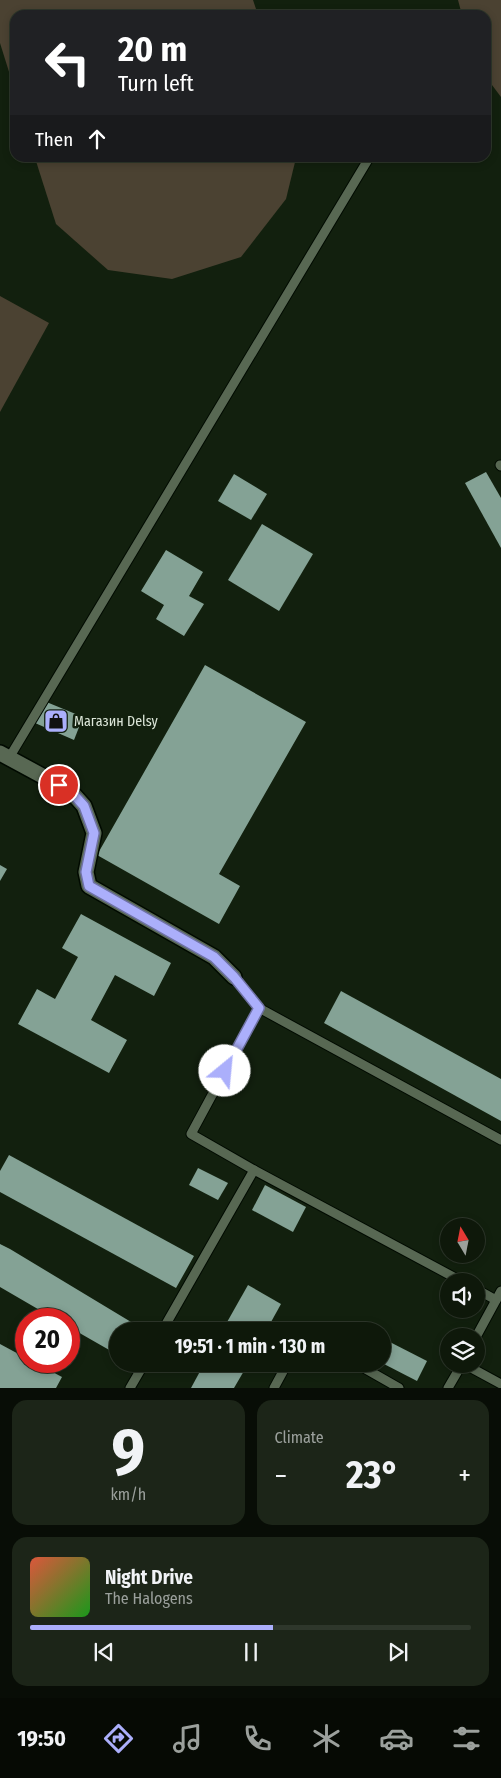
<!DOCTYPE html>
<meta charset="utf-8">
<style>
:root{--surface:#0e180a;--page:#1c2518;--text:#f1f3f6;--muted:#9ba09c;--line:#2e372b;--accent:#abaffb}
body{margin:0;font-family:"Fira Sans Condensed",sans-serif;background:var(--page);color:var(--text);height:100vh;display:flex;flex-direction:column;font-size:19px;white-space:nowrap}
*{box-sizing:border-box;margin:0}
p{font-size:16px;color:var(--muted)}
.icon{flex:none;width:28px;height:28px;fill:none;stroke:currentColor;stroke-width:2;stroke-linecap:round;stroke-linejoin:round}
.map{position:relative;height:1388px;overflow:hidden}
.panel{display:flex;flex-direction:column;gap:12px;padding:12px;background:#080d06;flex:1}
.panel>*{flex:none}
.hud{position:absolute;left:10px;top:10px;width:481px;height:152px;border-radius:15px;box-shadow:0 2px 8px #0003,0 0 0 1px var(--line);background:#202124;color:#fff;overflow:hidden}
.needle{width:32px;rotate:350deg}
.tools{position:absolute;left:440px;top:1218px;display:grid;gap:10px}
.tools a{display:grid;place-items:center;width:45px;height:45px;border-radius:50%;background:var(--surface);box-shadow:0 2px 8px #0003,0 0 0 1px var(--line);font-size:25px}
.speed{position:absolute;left:15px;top:1308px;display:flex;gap:10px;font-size:25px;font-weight:700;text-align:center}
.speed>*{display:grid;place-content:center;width:65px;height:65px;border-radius:50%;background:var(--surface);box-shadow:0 2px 8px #0003,0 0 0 1px var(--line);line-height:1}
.speed .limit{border:8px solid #d22;background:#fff;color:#111}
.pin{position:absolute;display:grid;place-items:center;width:42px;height:42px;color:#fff;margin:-21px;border:2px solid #fff;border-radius:50%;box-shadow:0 1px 5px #0007}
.me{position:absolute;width:55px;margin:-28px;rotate:28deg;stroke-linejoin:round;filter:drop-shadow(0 0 4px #0008)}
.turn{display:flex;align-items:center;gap:18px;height:105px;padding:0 25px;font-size:22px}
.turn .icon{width:65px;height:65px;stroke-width:2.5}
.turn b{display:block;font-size:35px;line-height:42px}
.then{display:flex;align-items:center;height:48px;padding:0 25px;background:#0003;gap:10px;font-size:19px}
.big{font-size:38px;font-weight:700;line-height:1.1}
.panel .card{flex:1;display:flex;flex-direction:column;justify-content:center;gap:8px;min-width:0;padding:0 18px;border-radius:15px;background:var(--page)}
.panel .dial{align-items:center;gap:0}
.dial b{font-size:65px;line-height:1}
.song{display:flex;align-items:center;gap:15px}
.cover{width:60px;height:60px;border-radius:8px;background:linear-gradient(135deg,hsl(10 70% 55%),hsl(120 70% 35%))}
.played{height:5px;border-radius:2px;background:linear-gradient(90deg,var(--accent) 55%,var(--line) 55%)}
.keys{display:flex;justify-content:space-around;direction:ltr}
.heat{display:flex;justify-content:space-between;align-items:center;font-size:28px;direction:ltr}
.panel .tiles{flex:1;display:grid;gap:12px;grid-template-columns:1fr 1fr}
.card:last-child{grid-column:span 2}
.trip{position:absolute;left:109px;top:1322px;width:282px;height:50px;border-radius:25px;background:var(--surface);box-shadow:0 2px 8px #0003,0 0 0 1px var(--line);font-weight:700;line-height:50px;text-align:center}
.tab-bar{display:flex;height:80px;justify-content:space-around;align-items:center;background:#060a04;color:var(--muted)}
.tab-bar .icon{width:35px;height:35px}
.tab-bar .current{color:var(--accent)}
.tab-bar b{font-size:22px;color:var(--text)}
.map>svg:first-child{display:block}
.green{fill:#4b4232}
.building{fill:#84a295}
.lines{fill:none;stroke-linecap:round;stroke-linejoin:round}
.lane-casing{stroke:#010a00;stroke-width:11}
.street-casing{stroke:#010a00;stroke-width:18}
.lane{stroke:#586853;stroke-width:9}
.street{stroke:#586853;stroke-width:15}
.route-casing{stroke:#6f72a3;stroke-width:12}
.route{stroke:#abaffb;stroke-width:9}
.labels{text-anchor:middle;stroke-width:5;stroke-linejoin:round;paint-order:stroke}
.poi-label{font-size:14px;fill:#dce6d9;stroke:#12200e;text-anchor:start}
</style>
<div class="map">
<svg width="501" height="1388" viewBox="0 0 501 1388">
<rect width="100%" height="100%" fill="#12200e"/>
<g class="green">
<polygon points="0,0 253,0 258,15 15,15 15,91 0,43"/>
<polygon points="458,0 501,0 501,97 486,77 486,15 462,15"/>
<polygon points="35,158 296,158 286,199 241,257 172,279 108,270 56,224"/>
<polygon points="0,296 49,323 0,412"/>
</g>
<g class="building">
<polygon points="486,472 501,498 501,548 465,483"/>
<polygon points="234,474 267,494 251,520 218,501"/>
<polygon points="262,524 313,554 279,611 228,580"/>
<polygon points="166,550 203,572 189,596 204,604 184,636 156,619 164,605 141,591"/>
<polygon points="205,665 306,722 219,874 240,886 219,924 97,855"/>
<polygon points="44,701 83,717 74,740 35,723"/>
<polygon points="0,865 7,869 0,881"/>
<polygon points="81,914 171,963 154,996 115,975 91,1020 127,1040 109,1073 18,1024 37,989 55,999 78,957 62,948"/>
<polygon points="341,991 501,1079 501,1121 324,1023"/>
<polygon points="9,1155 194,1256 176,1288 0,1192 0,1171"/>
<polygon points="198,1168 228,1183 218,1200 189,1185"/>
<polygon points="265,1185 306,1207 293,1232 252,1210"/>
<polygon points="0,1244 10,1249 146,1331 118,1331 118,1355 69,1327 69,1319 55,1319 0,1287"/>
<polygon points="248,1285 281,1304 266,1331 222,1331"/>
<polygon points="382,1338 427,1361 417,1381 382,1363"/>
<polygon points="0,1344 26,1358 26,1361 32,1361 62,1377 56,1388 0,1388"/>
<polygon points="204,1364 248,1364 234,1388 191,1388"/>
</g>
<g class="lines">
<g class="lane-casing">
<g id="lane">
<polyline points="500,465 501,466"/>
<polyline points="9,758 369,158"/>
<polyline points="234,977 259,1008 191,1134 254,1170 461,1281"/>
<polyline points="259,1008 501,1140"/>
<polyline points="476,1289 496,1300"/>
<polyline points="162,1331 254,1170"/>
<polyline points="476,1337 501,1291"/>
<polyline points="357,1364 399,1388"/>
<polyline points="464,1364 501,1384"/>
<polyline points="130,1388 144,1364"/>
<polyline points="274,1388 287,1364"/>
<polyline points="448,1388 462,1364"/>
</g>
</g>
<g class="street-casing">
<polyline id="street" points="0,753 59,785 75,796 84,806 94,833 86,872 89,886 214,957 234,977"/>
</g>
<use href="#lane" class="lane"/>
<use href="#street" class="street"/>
</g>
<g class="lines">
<g class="route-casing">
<polyline id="route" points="59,785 75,796 84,806 94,833 86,872 89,886 214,957 234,977 259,1008 225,1071"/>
</g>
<use href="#route" class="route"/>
</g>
<defs>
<g id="shop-square" transform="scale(1.25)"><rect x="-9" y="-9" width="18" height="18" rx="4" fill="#abaffb" stroke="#12200e"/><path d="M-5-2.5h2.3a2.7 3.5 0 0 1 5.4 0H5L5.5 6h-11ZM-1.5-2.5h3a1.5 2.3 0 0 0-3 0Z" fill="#111"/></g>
</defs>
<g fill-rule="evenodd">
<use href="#shop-square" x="56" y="721"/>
</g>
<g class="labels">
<g class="poi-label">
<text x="74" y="726">Магазин Delsy</text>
</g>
</g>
</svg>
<div class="tools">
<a><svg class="needle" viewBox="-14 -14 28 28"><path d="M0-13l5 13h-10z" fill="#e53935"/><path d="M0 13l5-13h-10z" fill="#9ba09c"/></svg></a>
<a><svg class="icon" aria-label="sound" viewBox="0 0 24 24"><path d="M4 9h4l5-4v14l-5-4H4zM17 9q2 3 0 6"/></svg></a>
<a><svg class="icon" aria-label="layers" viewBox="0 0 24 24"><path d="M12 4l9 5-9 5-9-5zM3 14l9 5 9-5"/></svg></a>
</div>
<div class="speed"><div class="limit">20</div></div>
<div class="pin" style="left:59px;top:785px;background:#d93025"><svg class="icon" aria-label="arrive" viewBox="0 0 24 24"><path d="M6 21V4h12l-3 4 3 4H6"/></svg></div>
<svg class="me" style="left:225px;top:1071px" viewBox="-20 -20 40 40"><circle r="19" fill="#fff"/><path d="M0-13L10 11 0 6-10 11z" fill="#abaffb"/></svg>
<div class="trip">19:51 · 1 min · 130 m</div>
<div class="hud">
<div class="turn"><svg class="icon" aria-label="left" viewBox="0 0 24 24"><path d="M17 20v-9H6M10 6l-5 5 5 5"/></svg><div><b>20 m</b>Turn left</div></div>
<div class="then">Then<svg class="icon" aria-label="ahead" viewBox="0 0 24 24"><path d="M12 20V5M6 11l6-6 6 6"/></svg></div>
</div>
</div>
<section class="panel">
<div class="tiles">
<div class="card dial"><b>9</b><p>km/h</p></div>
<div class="card"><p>Climate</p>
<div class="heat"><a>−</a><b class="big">23°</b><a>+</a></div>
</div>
<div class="card">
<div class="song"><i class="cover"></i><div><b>Night Drive</b><p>The Halogens</p></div></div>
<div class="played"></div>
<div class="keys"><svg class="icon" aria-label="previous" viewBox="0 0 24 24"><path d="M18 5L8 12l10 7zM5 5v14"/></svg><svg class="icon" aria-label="pause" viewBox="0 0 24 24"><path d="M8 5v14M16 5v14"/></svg><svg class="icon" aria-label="next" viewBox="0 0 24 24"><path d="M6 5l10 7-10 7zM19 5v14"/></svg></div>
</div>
</div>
</section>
<nav class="tab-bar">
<b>19:50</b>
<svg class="icon current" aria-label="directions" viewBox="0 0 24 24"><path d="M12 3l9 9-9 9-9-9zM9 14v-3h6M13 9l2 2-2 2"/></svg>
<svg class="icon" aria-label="music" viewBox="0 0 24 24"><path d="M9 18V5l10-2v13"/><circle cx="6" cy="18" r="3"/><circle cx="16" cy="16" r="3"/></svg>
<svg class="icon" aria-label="phone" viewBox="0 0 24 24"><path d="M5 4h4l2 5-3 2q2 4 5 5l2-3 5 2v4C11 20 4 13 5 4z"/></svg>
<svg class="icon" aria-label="climate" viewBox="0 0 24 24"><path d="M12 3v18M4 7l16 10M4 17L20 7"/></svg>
<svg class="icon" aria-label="car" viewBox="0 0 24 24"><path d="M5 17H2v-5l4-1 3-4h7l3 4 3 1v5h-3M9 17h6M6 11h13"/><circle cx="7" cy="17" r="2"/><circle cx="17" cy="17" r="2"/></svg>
<svg class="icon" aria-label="filters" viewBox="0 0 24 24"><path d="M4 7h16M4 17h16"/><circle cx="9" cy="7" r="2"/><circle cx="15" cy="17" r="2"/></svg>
</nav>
